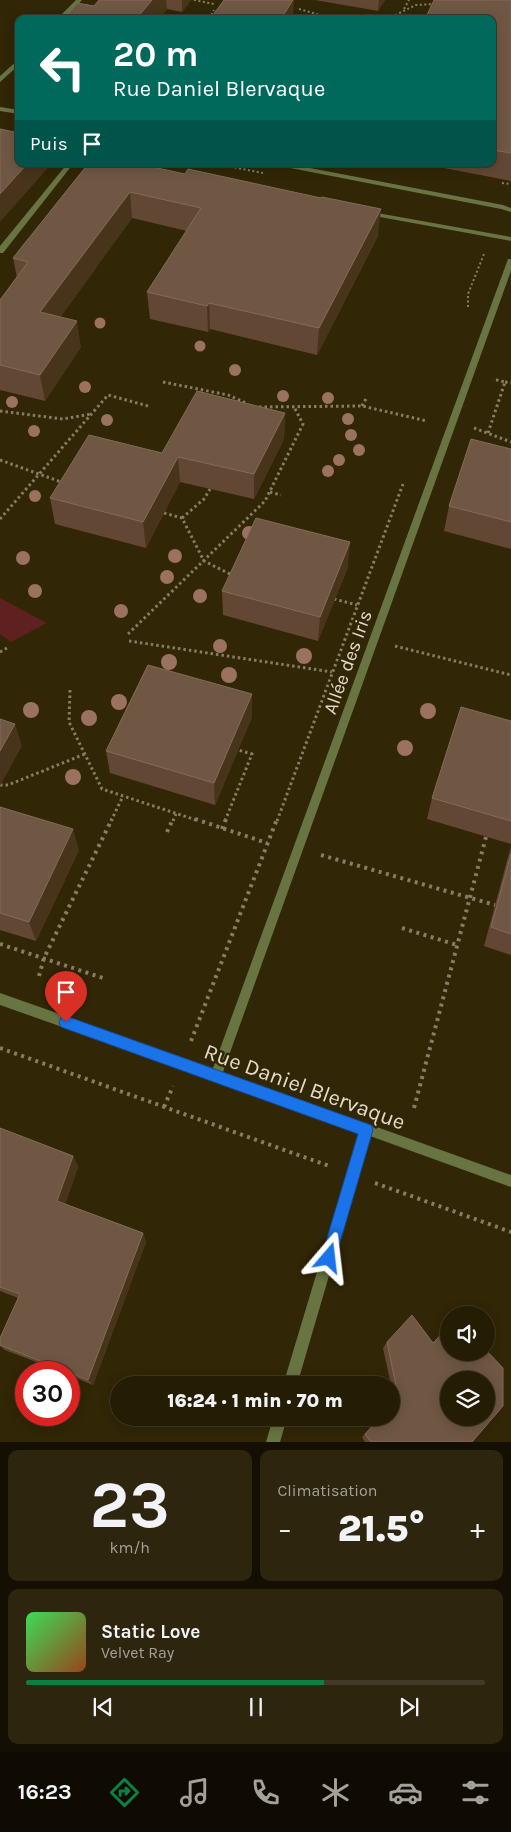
<!DOCTYPE html>
<html lang="fr">
<meta charset="utf-8">
<style>
:root{--surface:#251c04;--page:#2d250e;--text:#f1f3f6;--muted:#a3a19a;--line:#423a26;--accent:#0b8043}
body{margin:0;font-family:Karla,sans-serif;background:var(--page);color:var(--text);height:100vh;display:flex;flex-direction:column;font-size:19px;white-space:nowrap}
*{box-sizing:border-box;margin:0}
p{font-size:16px;color:var(--muted)}
.icon{flex:none;width:28px;height:28px;fill:none;stroke:currentColor;stroke-width:2;stroke-linecap:round;stroke-linejoin:round}
.map{position:relative;height:1442px;overflow:hidden}
.panel{display:flex;flex-direction:column;gap:8px;padding:8px;background:#140f02;flex:1}
.panel>*{flex:none}
.guide{position:absolute;left:15px;top:15px;width:481px;height:152px;border-radius:10px;box-shadow:0 2px 12px #0003,0 0 0 1px var(--line);background:#00695c;color:#fff;overflow:hidden}
.controls{position:absolute;left:440px;top:1306px;display:grid;gap:10px}
.controls a{display:grid;place-items:center;width:55px;height:55px;border-radius:50%;background:var(--surface);box-shadow:0 2px 12px #0003,0 0 0 1px var(--line);font-size:25px}
.speed{position:absolute;left:15px;top:1361px;display:flex;gap:10px;font-size:25px;font-weight:700;text-align:center}
.speed>*{display:grid;place-content:center;width:65px;height:65px;border-radius:50%;background:var(--surface);box-shadow:0 2px 12px #0003,0 0 0 1px var(--line);line-height:1}
.speed .limit{border:8px solid #d22;background:#fff;color:#111}
.pin{position:absolute;display:grid;place-items:center;width:42px;height:42px;color:#fff;margin:-51px -21px;border-radius:50% 50% 50% 0;rotate:-45deg;box-shadow:0 0 5px #0007}
.pin .icon{rotate:45deg}
.me{position:absolute;width:55px;margin:-28px;rotate:17deg;stroke-linejoin:round;filter:drop-shadow(0 0 4px #0008)}
.turn{display:flex;align-items:center;gap:18px;height:105px;padding:0 15px;font-size:22px}
.turn .icon{width:65px;height:65px;stroke-width:2.5}
.turn b{display:block;font-size:35px;line-height:42px}
.then{display:flex;align-items:center;height:48px;padding:0 15px;background:#0003;gap:10px;font-size:19px}
.big{font-size:38px;font-weight:800;line-height:1.1}
.panel .tile{flex:1;display:flex;flex-direction:column;justify-content:center;gap:8px;min-width:0;padding:0 18px;border-radius:10px;background:var(--page)}
.panel .dial{align-items:center;gap:0}
.dial b{font-size:65px;line-height:1}
.song{display:flex;align-items:center;gap:15px}
.cover{width:60px;height:60px;border-radius:8px;background:linear-gradient(135deg,hsl(130 70% 55%),hsl(20 70% 35%))}
.played{height:5px;border-radius:2px;background:linear-gradient(90deg,var(--accent) 65%,var(--line) 65%)}
.keys{display:flex;justify-content:space-around;direction:ltr}
.heat{display:flex;justify-content:space-between;align-items:center;font-size:28px;direction:ltr}
.panel .tiles{flex:1;display:grid;gap:8px;grid-template-columns:1fr 1fr}
.tile:last-child{grid-column:span 2}
.trip{position:absolute;left:110px;top:1376px;width:290px;height:50px;border-radius:25px;background:var(--surface);box-shadow:0 2px 12px #0003,0 0 0 1px var(--line);font-weight:800;line-height:50px;text-align:center}
.dock{display:flex;height:80px;justify-content:space-around;align-items:center;background:#0f0b02;color:var(--muted)}
.dock .icon{width:35px;height:35px}
.dock .current{color:var(--accent)}
.dock b{font-size:22px;color:var(--text)}
.map>svg:first-child{display:block}
.green{fill:#5e2120}
.lines{fill:none;stroke-linecap:round;stroke-linejoin:round}
.path-far2{stroke:#877d65;stroke-width:2;stroke-dasharray:2 2.5;stroke-linecap:butt}
.path-far1{stroke:#877d65;stroke-width:3;stroke-dasharray:2.5 3;stroke-linecap:butt}
.path{stroke:#877d65;stroke-width:4;stroke-dasharray:3 4.5;stroke-linecap:butt}
.street{fill:#687442;fill-rule:evenodd}
.tree{fill:#9b7160}
.wall{fill:#624734}
.shaded-wall{fill:#48331b}
.building{fill:#6f5744;stroke:#816c59;fill-rule:evenodd}
.route{fill:#1a73e8;stroke:#114b97}
.labels{text-anchor:middle;stroke-width:5;stroke-linejoin:round;paint-order:stroke}
.street-label{font-size:19px;fill:#e2dbca;stroke:#312606}
.near-street-label{font-size:22px;fill:#e2dbca;stroke:#312606}
</style>
<div class="map">
<svg width="511" height="1442" viewBox="0 0 511 1442">
<rect width="100%" height="100%" fill="#312606"/>
<polygon class="green" points="0,598 47,623 11,642 0,634"/>
<g class="lines">
<g class="path-far2">
<polyline points="194,0 214,4"/>
<polyline points="299,9 334,19"/>
<polyline points="404,9 409,0"/>
<polyline points="159,17 178,19"/>
<polyline points="209,19 214,10"/>
<polyline points="387,19 416,5 435,4"/>
<polyline points="217,164 263,173"/>
<polyline points="502,183 511,184"/>
<polyline points="468,307 468,294 484,254"/>
</g>
<g class="path-far1">
<polyline points="163,382 228,395 248,404"/>
<polyline points="505,382 511,383"/>
<polyline points="362,406 367,397"/>
<polyline points="259,407 362,406 427,421"/>
<polyline points="0,411 63,419 91,414"/>
<polyline points="474,428 511,442"/>
<polyline points="488,433 505,382 493,379"/>
<polyline points="0,460 64,483"/>
<polyline points="270,492 281,495"/>
<polyline points="164,513 182,518 204,561 232,575"/>
<polyline points="182,518 204,499 210,489"/>
<polyline points="0,519 108,395 148,406"/>
<polyline points="334,599 357,605"/>
<polyline points="128,634 265,501 303,424 294,407"/>
<polyline points="129,641 332,672"/>
<polyline points="395,646 511,675"/>
<polyline points="0,652 7,648"/>
<polyline points="70,690 69,722 102,789 199,821"/>
<polyline points="0,785 8,785 85,754"/>
<polyline points="111,821 123,796"/>
<polyline points="173,821 176,814"/>
<polyline points="225,821 252,754 238,750"/>
<polyline points="277,821 403,484"/>
</g>
<g class="path">
<polyline points="195,819 267,843"/>
<polyline points="222,829 226,819"/>
<polyline points="167,832 173,819"/>
<polyline points="321,855 495,905"/>
<polyline points="402,928 457,945"/>
<polyline points="0,944 103,978"/>
<polyline points="39,976 44,958 112,819"/>
<polyline points="191,1041 277,819"/>
<polyline points="0,1048 329,1166"/>
<polyline points="164,1107 173,1086"/>
<polyline points="414,1108 486,837"/>
<polyline points="375,1183 511,1232"/>
</g>
<g class="street">
<polygon points="76,0 82,0 64,19 57,19"/>
<polygon points="19,59 19,65 0,82 0,76"/>
<polygon points="0,107 19,110 19,114 0,111"/>
<polygon points="67,164 73,164 3,253 0,253 0,246"/>
<polygon points="277,164 289,164 503,205 511,208 511,212 501,209 280,166"/>
<polygon points="366,211 511,237 511,241 369,215 366,215"/>
<polygon points="508,259 511,259 511,271 223,1072 511,1175 511,1187 370,1136 297,1385 283,1385 359,1132 0,1005 0,993 213,1068"/>
<polygon points="273,1418 287,1418 280,1442 266,1442"/>
</g>
</g>
<g class="tree">
<circle cx="100" cy="323" r="5.5"/>
<circle cx="200" cy="346" r="5.5"/>
<circle cx="235" cy="370" r="6"/>
<circle cx="85" cy="387" r="6"/>
<circle cx="283" cy="396" r="6"/>
<circle cx="328" cy="398" r="6"/>
<circle cx="12" cy="402" r="6"/>
<circle cx="348" cy="419" r="6"/>
<circle cx="107" cy="420" r="6"/>
<circle cx="34" cy="431" r="6"/>
<circle cx="351" cy="435" r="6"/>
<circle cx="359" cy="450" r="6"/>
<circle cx="339" cy="460" r="6"/>
<circle cx="328" cy="471" r="6"/>
<circle cx="35" cy="496" r="6"/>
<circle cx="249" cy="533" r="7"/>
<circle cx="175" cy="556" r="7"/>
<circle cx="23" cy="558" r="7"/>
<circle cx="167" cy="577" r="7"/>
<circle cx="35" cy="591" r="7"/>
<circle cx="200" cy="596" r="7"/>
<circle cx="121" cy="611" r="7"/>
<circle cx="220" cy="646" r="7"/>
<circle cx="304" cy="656" r="8"/>
<circle cx="169" cy="662" r="8"/>
<circle cx="229" cy="675" r="8"/>
<circle cx="119" cy="702" r="8"/>
<circle cx="31" cy="710" r="8"/>
<circle cx="428" cy="711" r="8"/>
<circle cx="89" cy="718" r="8"/>
<circle cx="405" cy="748" r="8"/>
<circle cx="73" cy="777" r="8"/>
</g>
<g class="wall">
<polygon points="99,0 191,0 182,12 167,9 159,19 64,19 94,6"/>
<polygon points="315,0 385,0 378,11"/>
<polygon points="511,0 511,181 444,168 444,164 492,164 492,19"/>
<polygon points="88,164 185,174 378,236 317,355 210,329 208,332 150,319 147,292 187,231 132,218 60,317 81,347 45,401 0,390 0,300 17,278 13,258"/>
<polygon points="285,413 284,439 254,499 180,482 146,548 55,524 50,498 162,453"/>
<polygon points="511,449 511,549 444,531 449,506"/>
<polygon points="348,567 318,641 223,615 222,591"/>
<polygon points="252,694 252,717 215,805 110,773 106,751"/>
<polygon points="511,721 511,844 427,819 432,798"/>
<polygon points="0,807 79,850 36,941 0,930"/>
<polygon points="511,846 511,955 484,946"/>
<polygon points="0,1128 73,1156 78,1167 65,1204 143,1233 146,1242 93,1385 69,1375 69,1372 62,1372 5,1350 0,1346 0,1338 18,1298 0,1291"/>
<polygon points="387,1342 433,1343 472,1442 365,1442 362,1437 379,1418 391,1418 391,1404 394,1401 391,1385 383,1348"/>
</g>
<g class="shaded-wall">
<polygon points="152,0 166,0 167,9 159,19 136,19"/>
<polygon points="182,0 191,0 182,12"/>
<polygon points="293,0 294,0 293,19 281,19"/>
<polygon points="379,0 385,0 378,11"/>
<polygon points="27,164 49,164 47,167 47,169 0,222 0,194"/>
<polygon points="130,192 132,218 45,339 40,312"/>
<polygon points="381,209 378,236 317,355 319,328"/>
<polygon points="209,303 210,329 208,332 207,306"/>
<polygon points="77,321 81,347 45,401 40,375"/>
<polygon points="285,413 284,439 254,499 254,474"/>
<polygon points="178,457 180,482 146,548 143,522"/>
<polygon points="350,542 348,567 318,641 320,617"/>
<polygon points="252,694 252,717 215,805 214,783"/>
<polygon points="15,724 22,746 0,786 0,751"/>
<polygon points="73,829 79,850 36,941 29,922"/>
<polygon points="73,1156 78,1167 63,1211 57,1201"/>
<polygon points="143,1233 146,1242 93,1385 88,1380"/>
</g>
<g class="building">
<polygon points="99,0 152,0 136,19 64,19 77,3 94,6"/>
<polygon points="224,0 293,0 281,19 210,19"/>
<polygon points="434,0 511,0 511,153 492,150 492,33 494,30 492,30 492,19 425,19"/>
<polygon points="0,129 19,133 19,164 27,164 0,194"/>
<polygon points="88,164 139,164 185,174 188,169 321,198 322,197 381,209 319,328 209,303 207,306 147,292 201,208 130,192 40,312 77,321 40,375 0,365 0,300 28,262 13,258"/>
<polygon points="197,391 285,413 254,474 178,457 143,522 50,498 89,435 162,453"/>
<polygon points="471,439 511,449 511,522 449,506"/>
<polygon points="256,518 350,542 320,617 222,591"/>
<polygon points="148,665 252,694 214,783 106,751"/>
<polygon points="461,707 511,721 511,821 432,798"/>
<polygon points="0,719 15,724 0,751"/>
<polygon points="0,807 73,829 29,922 0,913"/>
<polygon points="511,854 511,934 491,927"/>
<polygon points="0,1128 73,1156 57,1201 143,1233 88,1380 0,1345 0,1338 20,1294 0,1287"/>
<path d="M412,1315L433,1343L449,1326V1352H486V1350L503,1368V1406L472,1442H371L365,1434L380,1418H391V1404L398,1396L387,1342ZM449,1380H486V1418H449Z"/>
</g>
<polygon class="route" points="66,1016 371,1125 373,1130 334,1263 329,1265 323,1263 321,1258 358,1134 61,1027 59,1022 61,1018"/>
<g class="labels">
<g class="street-label">
<text transform="translate(347 662) rotate(-70)" y="7">Allée des Iris</text>
</g>
<g class="near-street-label">
<text transform="translate(305 1086) rotate(20)" y="8">Rue Daniel Blervaque</text>
</g>
</g>
</svg>
<div class="controls">
<a><svg class="icon" aria-label="sound" viewBox="0 0 24 24"><path d="M4 9h4l5-4v14l-5-4H4zM17 9q2 3 0 6"/></svg></a>
<a><svg class="icon" aria-label="layers" viewBox="0 0 24 24"><path d="M12 4l9 5-9 5-9-5zM3 14l9 5 9-5"/></svg></a>
</div>
<div class="speed"><div class="limit">30</div></div>
<div class="pin" style="left:66px;top:1022px;background:#d93025"><svg class="icon" aria-label="arrive" viewBox="0 0 24 24"><path d="M6 21V4h12l-3 4 3 4H6"/></svg></div>
<svg class="me" style="left:329px;top:1258px" viewBox="-20 -20 40 40"><path d="M0-17L14 15 0 8-14 15z" fill="#1a73e8" stroke="#fff" stroke-width="4"/></svg>
<div class="trip">16:24 · 1 min · 70 m</div>
<div class="guide">
<div class="turn"><svg class="icon" aria-label="left" viewBox="0 0 24 24"><path d="M17 20v-9H6M10 6l-5 5 5 5"/></svg><div><b>20 m</b>Rue Daniel Blervaque</div></div>
<div class="then">Puis<svg class="icon" aria-label="arrive" viewBox="0 0 24 24"><path d="M6 21V4h12l-3 4 3 4H6"/></svg></div>
</div>
</div>
<section class="panel">
<div class="tiles">
<div class="tile dial"><b>23</b><p>km/h</p></div>
<div class="tile"><p>Climatisation</p>
<div class="heat"><a>−</a><b class="big">21.5°</b><a>+</a></div>
</div>
<div class="tile">
<div class="song"><i class="cover"></i><div><b>Static Love</b><p>Velvet Ray</p></div></div>
<div class="played"></div>
<div class="keys"><svg class="icon" aria-label="previous" viewBox="0 0 24 24"><path d="M18 5L8 12l10 7zM5 5v14"/></svg><svg class="icon" aria-label="pause" viewBox="0 0 24 24"><path d="M8 5v14M16 5v14"/></svg><svg class="icon" aria-label="next" viewBox="0 0 24 24"><path d="M6 5l10 7-10 7zM19 5v14"/></svg></div>
</div>
</div>
</section>
<nav class="dock">
<b>16:23</b>
<svg class="icon current" aria-label="directions" viewBox="0 0 24 24"><path d="M12 3l9 9-9 9-9-9zM9 14v-3h6M13 9l2 2-2 2"/></svg>
<svg class="icon" aria-label="music" viewBox="0 0 24 24"><path d="M9 18V5l10-2v13"/><circle cx="6" cy="18" r="3"/><circle cx="16" cy="16" r="3"/></svg>
<svg class="icon" aria-label="phone" viewBox="0 0 24 24"><path d="M5 4h4l2 5-3 2q2 4 5 5l2-3 5 2v4C11 20 4 13 5 4z"/></svg>
<svg class="icon" aria-label="climate" viewBox="0 0 24 24"><path d="M12 3v18M4 7l16 10M4 17L20 7"/></svg>
<svg class="icon" aria-label="car" viewBox="0 0 24 24"><path d="M5 17H2v-5l4-1 3-4h7l3 4 3 1v5h-3M9 17h6M6 11h13"/><circle cx="7" cy="17" r="2"/><circle cx="17" cy="17" r="2"/></svg>
<svg class="icon" aria-label="filters" viewBox="0 0 24 24"><path d="M4 7h16M4 17h16"/><circle cx="9" cy="7" r="2"/><circle cx="15" cy="17" r="2"/></svg>
</nav>
